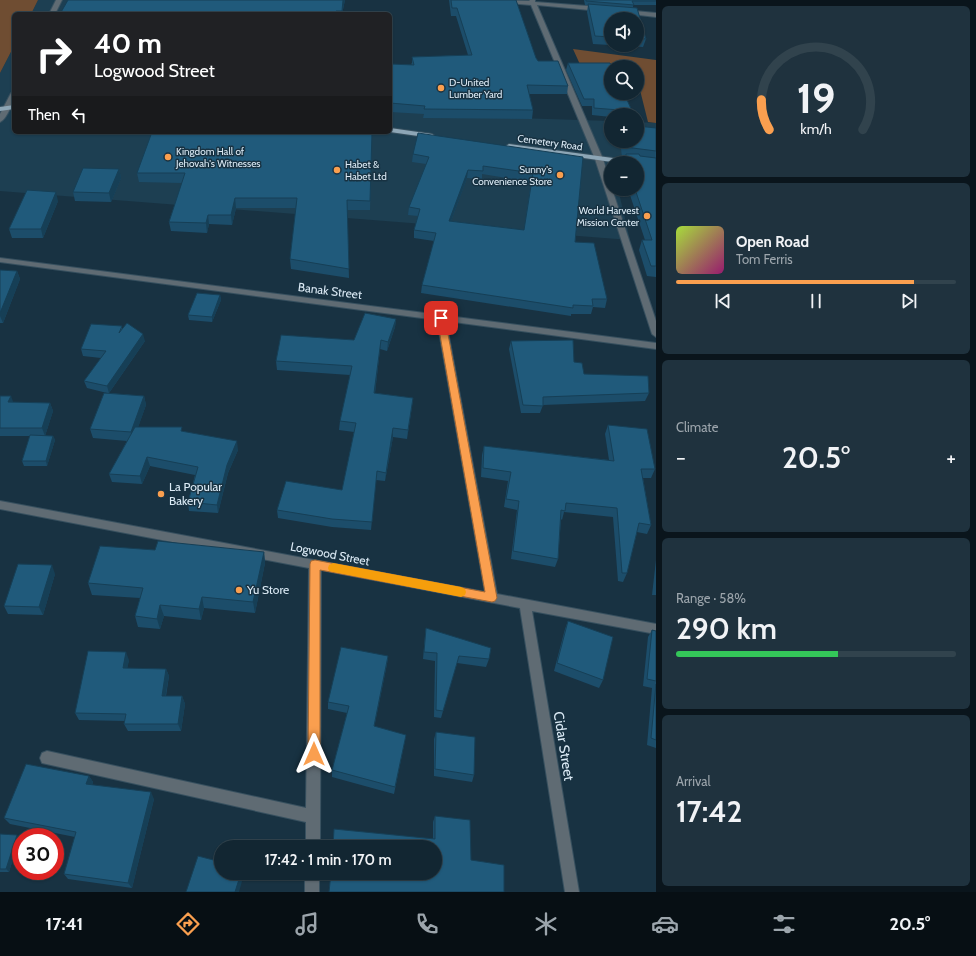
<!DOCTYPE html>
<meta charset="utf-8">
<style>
:root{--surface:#122632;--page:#1f323e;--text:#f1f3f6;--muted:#9ca5ac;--line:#31434d;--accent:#fa9f4f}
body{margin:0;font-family:Cabin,sans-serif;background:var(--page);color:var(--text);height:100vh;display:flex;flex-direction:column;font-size:15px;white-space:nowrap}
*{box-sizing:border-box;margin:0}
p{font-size:13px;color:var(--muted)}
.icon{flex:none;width:22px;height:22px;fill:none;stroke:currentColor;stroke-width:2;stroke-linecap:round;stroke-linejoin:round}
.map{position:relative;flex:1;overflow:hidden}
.details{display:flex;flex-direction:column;gap:6px;padding:6px;background:#0a151c;width:320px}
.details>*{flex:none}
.hud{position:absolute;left:12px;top:12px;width:380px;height:122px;border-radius:6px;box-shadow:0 1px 3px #0004,0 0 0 1px var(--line);background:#202124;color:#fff;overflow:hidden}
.tools{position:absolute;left:604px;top:12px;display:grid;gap:8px}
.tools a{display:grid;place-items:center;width:40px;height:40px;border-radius:50%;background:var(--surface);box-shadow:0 1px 3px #0004,0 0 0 1px var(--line);font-size:20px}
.speed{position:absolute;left:12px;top:828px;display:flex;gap:8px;font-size:20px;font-weight:700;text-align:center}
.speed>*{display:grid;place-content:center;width:52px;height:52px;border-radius:50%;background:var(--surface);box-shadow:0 1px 3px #0004,0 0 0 1px var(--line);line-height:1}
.speed .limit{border:6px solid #d22;background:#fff;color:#111}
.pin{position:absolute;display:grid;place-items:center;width:34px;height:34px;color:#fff;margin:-17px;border-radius:8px;box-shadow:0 2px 6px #0006}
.me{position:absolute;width:44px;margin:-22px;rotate:0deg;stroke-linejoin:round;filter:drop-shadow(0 0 3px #0008)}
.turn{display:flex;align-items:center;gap:14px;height:84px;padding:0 16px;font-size:18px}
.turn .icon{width:52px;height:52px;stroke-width:2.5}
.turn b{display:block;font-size:28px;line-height:34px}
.then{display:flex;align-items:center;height:38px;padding:0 16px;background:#0003;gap:8px;font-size:15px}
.big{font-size:30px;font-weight:600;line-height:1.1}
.details .tile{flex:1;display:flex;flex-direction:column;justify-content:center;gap:6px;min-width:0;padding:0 14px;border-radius:6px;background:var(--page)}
.details .dial{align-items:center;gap:0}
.dial svg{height:104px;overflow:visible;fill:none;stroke:var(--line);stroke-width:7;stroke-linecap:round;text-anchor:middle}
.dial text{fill:var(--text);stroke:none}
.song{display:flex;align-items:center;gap:12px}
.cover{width:48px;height:48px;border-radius:6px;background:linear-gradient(135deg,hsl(80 70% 55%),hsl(320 70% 35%))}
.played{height:4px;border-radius:2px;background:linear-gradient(90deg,var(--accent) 85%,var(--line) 85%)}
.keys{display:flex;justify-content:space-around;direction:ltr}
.heat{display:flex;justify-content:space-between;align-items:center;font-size:22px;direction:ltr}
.charge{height:6px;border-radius:3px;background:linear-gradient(90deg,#34c759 58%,var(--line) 0)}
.trip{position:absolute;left:214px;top:840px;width:228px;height:40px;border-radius:20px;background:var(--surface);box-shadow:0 1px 3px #0004,0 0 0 1px var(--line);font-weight:600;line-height:40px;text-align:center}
.menu{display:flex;height:64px;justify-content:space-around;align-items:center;background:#070f14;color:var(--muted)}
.menu .icon{width:28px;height:28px}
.menu .on{color:var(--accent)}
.menu b{font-size:18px;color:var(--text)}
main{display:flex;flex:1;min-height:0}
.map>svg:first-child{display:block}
.built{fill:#1d3f52;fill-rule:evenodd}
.green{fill:#6f4d32}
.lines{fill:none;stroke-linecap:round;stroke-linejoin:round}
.minor-casing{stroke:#37505f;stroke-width:2}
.major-casing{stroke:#37505f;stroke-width:2}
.minor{fill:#5f6b73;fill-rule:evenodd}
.major{fill:#8da6b6;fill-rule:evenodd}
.wall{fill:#1c4d6a;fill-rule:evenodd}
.shaded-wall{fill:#163f56}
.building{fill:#205a7b;stroke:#163f56;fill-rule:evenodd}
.route{fill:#fa9f4f;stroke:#a26733}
.slow{fill:#f59e0b}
.poi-dot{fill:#fa9f4f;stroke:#183242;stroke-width:1.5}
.labels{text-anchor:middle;stroke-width:3;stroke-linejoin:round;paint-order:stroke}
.far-poi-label{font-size:10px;fill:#dcebf6;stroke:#183242;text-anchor:start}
.far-street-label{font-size:10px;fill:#dcebf6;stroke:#183242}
.street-label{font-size:12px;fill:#dcebf6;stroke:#183242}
.poi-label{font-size:12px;fill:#dcebf6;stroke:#183242;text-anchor:start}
.near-street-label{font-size:14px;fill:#dcebf6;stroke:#183242}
</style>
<main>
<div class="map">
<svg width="656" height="892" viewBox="0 0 656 892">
<rect width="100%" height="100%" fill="#183242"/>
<g class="built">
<polygon points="38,0 115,0 108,14 31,14"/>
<path d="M14,46V132H390V109L415,112L411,63H466L487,117L611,121V141H637V122L656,123V198L619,193L630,240L0,191V73ZM611,163H637V189H611Z"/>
</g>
<g class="green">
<polygon points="0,0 38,0 31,14 14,14 14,46 0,73"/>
<polygon points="573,49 656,60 656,123 648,122 637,78 637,67 611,67 583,71"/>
</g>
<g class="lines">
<g class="minor-casing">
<g id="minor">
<polygon points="56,0 62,0 55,14 49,14"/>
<polygon points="494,0 530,1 529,0 535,0 535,2 600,7 603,9 600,11 537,5 603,159 611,185 611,189 612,189 656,321 656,337 652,334 595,159 531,5 497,2"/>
<polygon points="624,10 656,13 656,17 622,13 621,12"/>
<path d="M14,91C14,100 8,118 0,122V114L11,93Z"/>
<polygon points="0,258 656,343 656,349 446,321 497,594 656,624 656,634 532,611 579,892 565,892 520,608 321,570 320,847 306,847 306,822 42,763 40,758 42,753 47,751 306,808 309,568 0,509 0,501 485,592 437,320 0,262"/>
<rect x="305" y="873" width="14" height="19"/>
</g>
</g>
<g class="major-casing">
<g id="major">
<polygon points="14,105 14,109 0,111 0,107"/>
<polygon points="390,128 432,134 435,136 432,138 390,132"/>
<polygon points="509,144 635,161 639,163 637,165 637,163 619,163 507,147 506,146"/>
</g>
</g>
<use href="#minor" class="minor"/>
<use href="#major" class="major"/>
</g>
<g class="wall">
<polygon points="345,0 342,14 60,14"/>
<polygon points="449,0 516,0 536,58 538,61 568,86 567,94 529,94 533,110 532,119 423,118 424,114 390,112 390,64 412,65 412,57 468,55 456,16 451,16"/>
<path d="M584,0H656V5H633V8L646,39L643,47L593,44L587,12L588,5H585ZM611,19H637V45H611Z"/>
<polygon points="568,63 632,111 631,115 611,115 611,117 592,115 592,106 582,106 566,70"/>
<polygon points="656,128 656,277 647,276 639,250 642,240 645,240 628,189 637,189 637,163 623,163 625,157 622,157 620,141 637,141"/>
<polygon points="372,132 370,210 347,210 349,278 291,269 290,259 296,208 236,208 232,225 209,224 207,233 171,231 169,222 182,183 139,182 137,173"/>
<path d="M413,154L583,157L575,242L607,299L605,308L593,307L591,314H571V316L421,293L422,285L434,241L414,238V230L418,216L408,215L409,207L426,164L412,162ZM482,174L531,182L524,230L451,221L467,178L482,179Z"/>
<polygon points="119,169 121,178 111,202 75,201 73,192"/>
<polygon points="58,201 43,238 12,238 9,229"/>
<polygon points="0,270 17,271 20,279 3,323 0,323"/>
<polygon points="220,295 221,300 212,322 189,320 188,315"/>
<polygon points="396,319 395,327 387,351 380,349 375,393 413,398 412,406 407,439 393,437 385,481 376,480 371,530 332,527 278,518 277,510 342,490 354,432 339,430 340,421 350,375 277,370 276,361 354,340"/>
<polygon points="122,326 122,329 145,341 109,393 144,396 146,405 138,427 183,431 238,450 228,473 218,513 189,511 188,502 195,475 150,466 142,484 112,482 109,474 127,441 93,438 90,429 107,393 87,388 84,381 101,358 83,356 81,349"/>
<polygon points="511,341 574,362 584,374 649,393 645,401 543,405 540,413 521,413 509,349"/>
<polygon points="0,396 13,402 50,403 53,411 45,436 53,436 55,440 47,466 24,466 22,461 30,436 0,436"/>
<polygon points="608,425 655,469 651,478 643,478 651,525 647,534 637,532 627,573 623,582 618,581 613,517 564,512 562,520 561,519 558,559 555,567 511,559 517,510 504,507 508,481 481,477 482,455 484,446 609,460 605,434"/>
<polygon points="155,550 264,552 265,563 255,613 204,608 201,620 164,616 160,629 138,627 135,616 140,598 92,595 88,583"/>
<polygon points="656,560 656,595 652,595"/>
<polygon points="55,574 43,615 8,614 4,606"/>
<polygon points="568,621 603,680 599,688 554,671 565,629"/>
<polygon points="426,628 489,659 486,667 457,663 441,718 434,717 435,661 423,659 425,636"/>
<polygon points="652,630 656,631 656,748 647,745 652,688 643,686 648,637"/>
<polygon points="388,656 387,664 374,727 406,735 394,794 332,777 332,770 347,713 328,709 328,702"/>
<polygon points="129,660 127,668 166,669 169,676 166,696 182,696 185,704 181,731 128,731 124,724 125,721 79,720 75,713"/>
<polygon points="436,732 474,775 472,782 434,776 434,739"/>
<polygon points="89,776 93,782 92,785 154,799 132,888 68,879 64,874 75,837 10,824 4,818"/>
<polygon points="435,816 471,860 504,892 433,839 433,822"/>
<polygon points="0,834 19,839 9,872 0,872"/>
</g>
<g class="shaded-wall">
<polygon points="343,0 345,0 342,14"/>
<polygon points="119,169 121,178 111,202 109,193"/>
<polygon points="468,170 467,178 448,229 449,221"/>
<polygon points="56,192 58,201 43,238 41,229"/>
<polygon points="235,198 236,208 232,225 231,215"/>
<polygon points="208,215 209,224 207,233 206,223"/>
<polygon points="17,271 20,279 3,323 0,316 0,313"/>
<polygon points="220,295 221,300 212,322 212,317"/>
<polygon points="396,319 395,327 387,351 388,342"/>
<polygon points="143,334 145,341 109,393 107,386"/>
<polygon points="381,340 380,349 374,401 374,393"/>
<polygon points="11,396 14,404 8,402"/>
<polygon points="144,396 146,405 133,442 131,432"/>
<polygon points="413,398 412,406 407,439 408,430"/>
<polygon points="50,403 53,411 45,436 42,428"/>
<polygon points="393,428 393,437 385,481 386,473"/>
<polygon points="53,436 55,440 47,466 46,461"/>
<polygon points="237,441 238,450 228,473 218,513 217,505 227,465"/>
<polygon points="147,457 150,466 142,484 140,476"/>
<polygon points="264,552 265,563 255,613 253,602"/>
<polygon points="52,565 55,574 43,615 39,607"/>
<polygon points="202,597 204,608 201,620 199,609"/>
<polygon points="160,605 164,616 160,629 157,619"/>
<polygon points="126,652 129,660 126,676 123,668"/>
<polygon points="388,656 387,664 373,734 374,726"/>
<polygon points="166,669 169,676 164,704 162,696"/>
<polygon points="182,696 185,704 181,731 178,724"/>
<polygon points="89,776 93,782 90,790 86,784"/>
<polygon points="151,792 154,799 132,888 128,883"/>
<polygon points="17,835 19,839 9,872 6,869"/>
<polygon points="241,873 244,873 244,874 239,892 235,892"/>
</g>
<g class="building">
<polygon points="68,0 343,0 342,11 336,11 335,14 60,14"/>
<polygon points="451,0 516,0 536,58 538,61 558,61 568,86 527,85 533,110 424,109 425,106 390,103 390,64 414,65 412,57 472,55 457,8 452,8"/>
<polygon points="586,0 656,0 656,1 632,1 634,5 586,1"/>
<polygon points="588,4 637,8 646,39 637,38 637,19 611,19 611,37 595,36"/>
<polygon points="568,63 610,63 612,67 611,67 611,93 624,93 632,111 594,108 594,99 584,99"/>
<polygon points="637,126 656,128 656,151 625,147 624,141 637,141"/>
<polygon points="152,132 372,132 370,201 347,200 349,269 290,259 297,198 235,198 231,215 208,215 206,223 169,222 185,173 137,173"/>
<path d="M418,133L583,157L575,242L594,243L607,299H592L593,306L573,305V308L422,285L436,233L414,230L420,209L409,207L429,157L413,154ZM483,166L533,173L524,230L449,221L468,170L483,171Z"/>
<polygon points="626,154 639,154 640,156 656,158 656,266 651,266 642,240 652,240 635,189 637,189 637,163 626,163"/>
<polygon points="83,168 119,169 109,193 73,192"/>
<polygon points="27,190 56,192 41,229 9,229"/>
<polygon points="0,270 17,271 0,313"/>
<polygon points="197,293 220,295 212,317 188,315"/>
<polygon points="365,313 396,319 388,342 381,340 374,393 413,398 408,430 393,428 386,473 377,471 372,522 332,519 277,510 286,481 342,490 356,423 340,421 352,366 276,361 281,335 354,340"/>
<polygon points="127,323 143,334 107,386 84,381 106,351 81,349 91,324 122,326 119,333"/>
<polygon points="573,340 574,362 582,363 584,374 648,376 649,393 543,397 543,406 523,405 511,341"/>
<polygon points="104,393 144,396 131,432 90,429"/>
<polygon points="0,396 11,396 8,402 50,403 42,428 0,428"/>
<polygon points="608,425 647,429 655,469 641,469 651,525 639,523 627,573 622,573 617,508 566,503 565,511 561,510 558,559 513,551 519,501 506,499 511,472 483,468 484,446 614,461"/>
<polygon points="135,427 182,427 181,431 237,441 227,465 217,505 188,502 198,467 147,457 140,476 109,474"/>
<polygon points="30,435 53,436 46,461 22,461"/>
<polygon points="158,541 264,552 253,602 202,597 199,609 160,605 157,619 135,616 143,588 88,583 100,546 155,550"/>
<polygon points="18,564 52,565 39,607 4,606"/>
<polygon points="568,621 613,637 603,680 557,663"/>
<polygon points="426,628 491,648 489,659 459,656 443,711 436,710 437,653 424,652"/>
<polygon points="652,630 656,631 656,681 647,679"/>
<polygon points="341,647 388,656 374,726 406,735 395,787 332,770 349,706 328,702"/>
<polygon points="88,651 126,652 123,668 166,669 162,696 182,696 178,724 124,724 126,714 75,713"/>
<polygon points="656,684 656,740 651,738"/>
<polygon points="436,732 475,737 474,775 435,769"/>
<polygon points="26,764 89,776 86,784 151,792 128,883 64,874 76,832 4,818"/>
<polygon points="435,816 470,820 471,860 504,865 504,892 329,892 331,873 435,873 435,847 333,847 334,829 435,839"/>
<polygon points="0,834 17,835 6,869 0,869"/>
<polygon points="198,856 221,862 221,873 241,873 235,892 186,892"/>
</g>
<polygon class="route" points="441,315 445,318 497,598 495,601 492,602 320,570 320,754 319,758 314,760 310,758 308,754 310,564 311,561 315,560 485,592 437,318"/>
<polygon class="slow" points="333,563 461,587 465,589 466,592 465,595 461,597 333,572 329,571 328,568 329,565"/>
<g class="poi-dot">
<circle cx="441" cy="88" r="4"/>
<circle cx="168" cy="157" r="4"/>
<circle cx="337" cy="170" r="4"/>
<circle cx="560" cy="175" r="4"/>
<circle cx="647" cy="216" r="4"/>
<circle cx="161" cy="494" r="4"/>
<circle cx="239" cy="590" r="4"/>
</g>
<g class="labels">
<g class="far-poi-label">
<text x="449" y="86">D-United<tspan x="449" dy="12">Lumber Yard</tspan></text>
<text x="176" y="155">Kingdom Hall of<tspan x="176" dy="12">Jehovah's Witnesses</tspan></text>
<text x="345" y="168">Habet &amp;<tspan x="345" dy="12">Habet Ltd</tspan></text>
<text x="552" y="173" text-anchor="end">Sunny's<tspan x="552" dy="12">Convenience Store</tspan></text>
<text x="639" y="214" text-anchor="end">World Harvest<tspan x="639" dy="12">Mission Center</tspan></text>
</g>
<g class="far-street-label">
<text transform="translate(550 142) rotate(8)" y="4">Cemetery Road</text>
</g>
<g class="street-label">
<text transform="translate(330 291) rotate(7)" y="4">Banak Street</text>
<text transform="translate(330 554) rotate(11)" y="4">Logwood Street</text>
</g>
<g class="poi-label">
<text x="169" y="491">La Popular<tspan x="169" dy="14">Bakery</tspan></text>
<text x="247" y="594">Yu Store</text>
</g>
<g class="near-street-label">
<text transform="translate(564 746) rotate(81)" y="5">Cidar Street</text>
</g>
</g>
</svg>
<div class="tools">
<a><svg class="icon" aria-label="sound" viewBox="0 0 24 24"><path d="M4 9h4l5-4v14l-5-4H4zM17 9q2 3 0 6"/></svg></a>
<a><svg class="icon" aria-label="search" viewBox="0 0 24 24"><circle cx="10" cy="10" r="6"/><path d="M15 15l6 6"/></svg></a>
<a>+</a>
<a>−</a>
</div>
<div class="speed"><div class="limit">30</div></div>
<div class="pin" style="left:441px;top:318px;background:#d93025"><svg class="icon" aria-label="arrive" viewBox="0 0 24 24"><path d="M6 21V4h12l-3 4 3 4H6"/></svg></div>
<svg class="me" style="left:314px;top:754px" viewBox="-20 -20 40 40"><path d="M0-17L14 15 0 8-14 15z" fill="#fa9f4f" stroke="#fff" stroke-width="4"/></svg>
<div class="trip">17:42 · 1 min · 170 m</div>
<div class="hud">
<div class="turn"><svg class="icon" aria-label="right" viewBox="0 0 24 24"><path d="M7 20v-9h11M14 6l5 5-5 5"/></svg><div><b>40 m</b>Logwood Street</div></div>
<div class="then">Then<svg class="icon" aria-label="left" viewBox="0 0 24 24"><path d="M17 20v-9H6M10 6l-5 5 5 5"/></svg></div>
</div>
</div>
<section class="details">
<div class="tile dial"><svg viewBox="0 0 100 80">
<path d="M14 69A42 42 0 1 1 86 69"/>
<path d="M14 69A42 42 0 0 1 8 46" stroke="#fa9f4f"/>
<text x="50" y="56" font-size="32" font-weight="700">19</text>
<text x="50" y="72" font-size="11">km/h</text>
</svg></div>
<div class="tile">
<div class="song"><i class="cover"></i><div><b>Open Road</b><p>Tom Ferris</p></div></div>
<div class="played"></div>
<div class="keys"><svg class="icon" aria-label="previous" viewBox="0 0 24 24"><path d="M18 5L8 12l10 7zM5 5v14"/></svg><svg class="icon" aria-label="pause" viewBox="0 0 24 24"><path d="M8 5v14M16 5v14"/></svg><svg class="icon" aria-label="next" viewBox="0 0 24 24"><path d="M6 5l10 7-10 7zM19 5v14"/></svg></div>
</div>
<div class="tile"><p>Climate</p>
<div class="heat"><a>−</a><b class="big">20.5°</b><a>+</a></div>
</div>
<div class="tile"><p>Range · 58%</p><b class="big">290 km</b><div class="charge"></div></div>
<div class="tile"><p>Arrival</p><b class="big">17:42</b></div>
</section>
</main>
<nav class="menu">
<b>17:41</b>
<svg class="icon on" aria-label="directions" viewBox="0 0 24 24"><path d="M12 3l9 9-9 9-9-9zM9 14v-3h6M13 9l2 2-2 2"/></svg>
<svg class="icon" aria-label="music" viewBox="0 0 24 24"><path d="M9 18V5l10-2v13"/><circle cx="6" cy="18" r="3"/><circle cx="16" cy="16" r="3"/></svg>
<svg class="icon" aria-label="phone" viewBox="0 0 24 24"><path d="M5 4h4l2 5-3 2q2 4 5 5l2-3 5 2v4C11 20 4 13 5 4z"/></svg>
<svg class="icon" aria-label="climate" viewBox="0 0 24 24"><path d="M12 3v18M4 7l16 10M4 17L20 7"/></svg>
<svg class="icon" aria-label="car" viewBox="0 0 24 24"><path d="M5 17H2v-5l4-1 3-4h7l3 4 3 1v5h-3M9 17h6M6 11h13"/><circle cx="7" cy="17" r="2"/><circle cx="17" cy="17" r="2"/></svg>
<svg class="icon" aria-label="filters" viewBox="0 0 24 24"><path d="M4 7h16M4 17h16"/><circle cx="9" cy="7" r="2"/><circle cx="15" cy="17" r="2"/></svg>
<b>20.5°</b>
</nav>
